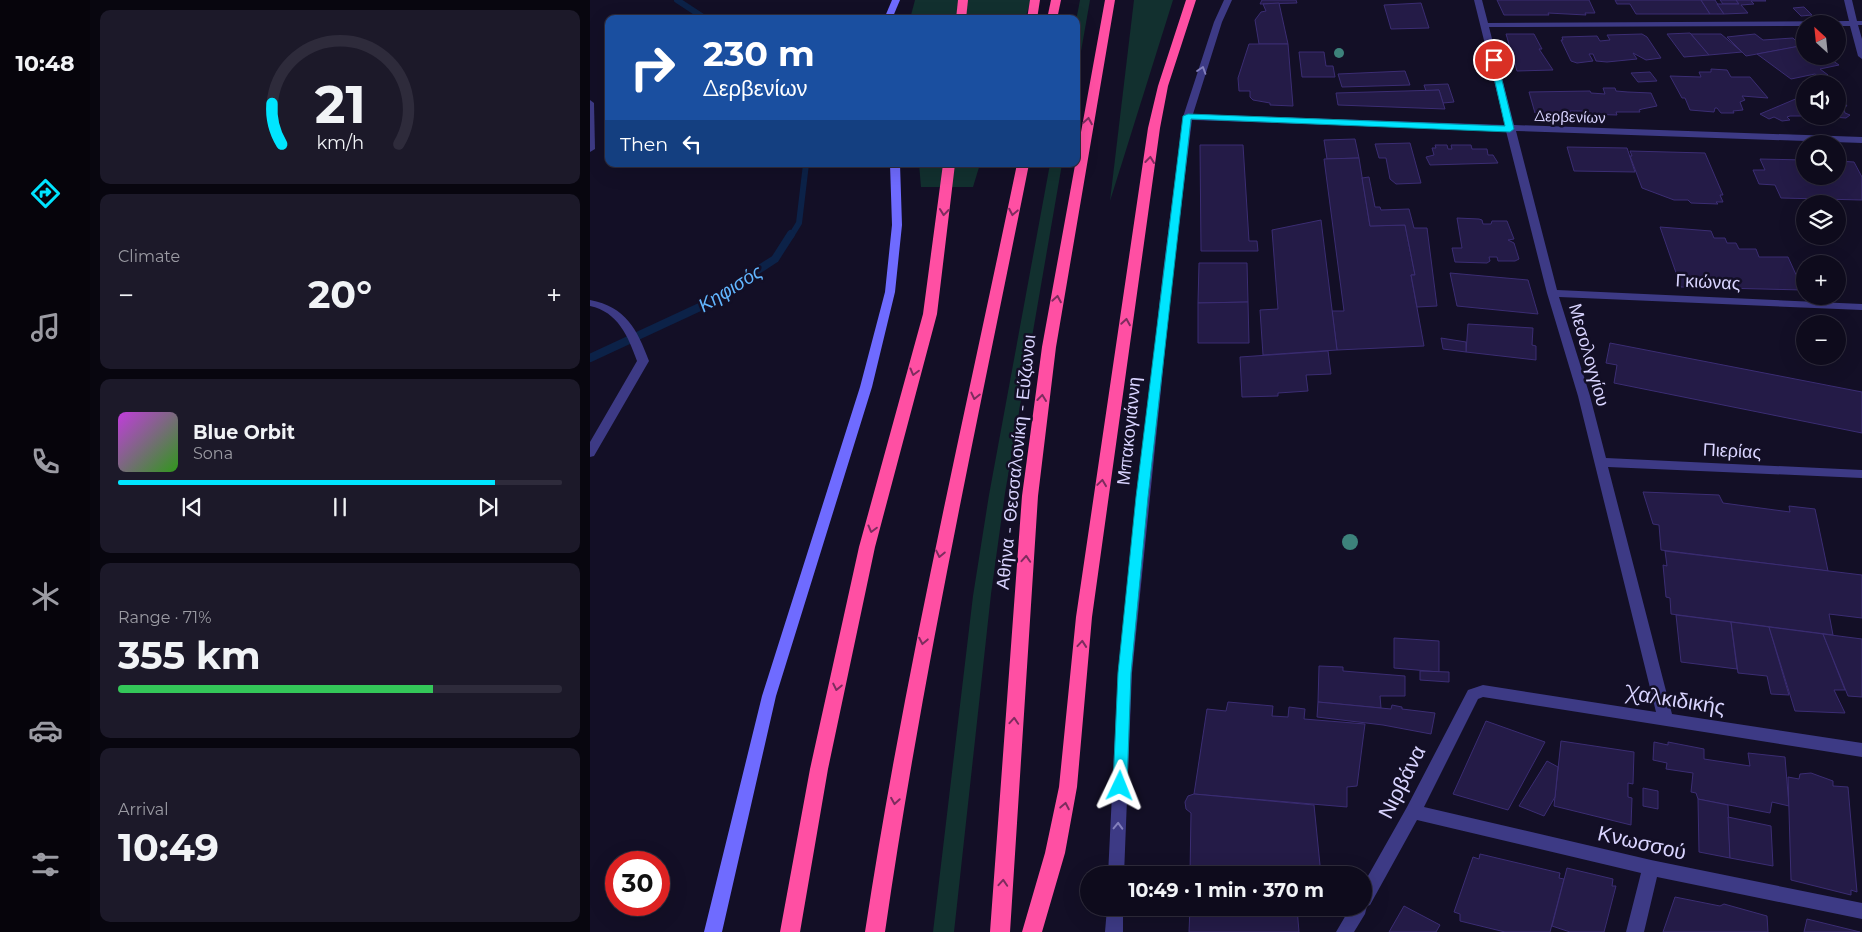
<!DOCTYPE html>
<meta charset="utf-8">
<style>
:root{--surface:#0e0b1c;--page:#1c1929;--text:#f1f3f6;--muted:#9b9ba3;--line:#2e2b3b;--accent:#00e5ff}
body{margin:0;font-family:Montserrat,sans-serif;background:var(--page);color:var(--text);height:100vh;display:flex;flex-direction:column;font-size:19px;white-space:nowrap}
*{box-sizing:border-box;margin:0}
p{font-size:16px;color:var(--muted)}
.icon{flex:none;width:28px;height:28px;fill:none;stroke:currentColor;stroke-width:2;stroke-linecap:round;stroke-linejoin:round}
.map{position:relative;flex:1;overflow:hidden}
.drawer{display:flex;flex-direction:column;gap:10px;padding:10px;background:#08060f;width:500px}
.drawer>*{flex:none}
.banner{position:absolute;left:15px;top:15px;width:475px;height:152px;border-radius:10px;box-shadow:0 5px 20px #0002,0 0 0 1px var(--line);background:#1a4fa0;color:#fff;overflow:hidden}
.needle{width:32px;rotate:333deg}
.controls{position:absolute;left:1206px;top:15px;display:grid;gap:10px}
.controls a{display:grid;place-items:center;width:50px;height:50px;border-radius:50%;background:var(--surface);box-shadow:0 5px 20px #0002,0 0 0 1px var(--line);font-size:25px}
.speed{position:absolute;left:15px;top:851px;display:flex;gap:10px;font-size:25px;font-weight:700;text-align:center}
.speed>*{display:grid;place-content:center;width:65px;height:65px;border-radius:50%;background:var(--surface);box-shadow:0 5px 20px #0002,0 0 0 1px var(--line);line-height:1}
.speed .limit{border:8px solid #d22;background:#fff;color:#111}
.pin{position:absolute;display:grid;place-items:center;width:42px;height:42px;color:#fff;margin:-21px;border:2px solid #fff;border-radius:50%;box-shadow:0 1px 5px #0007}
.me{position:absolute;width:55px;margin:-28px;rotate:2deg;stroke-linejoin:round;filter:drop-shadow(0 0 4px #0008)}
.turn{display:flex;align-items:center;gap:18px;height:105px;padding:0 15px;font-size:22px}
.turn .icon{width:65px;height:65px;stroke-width:2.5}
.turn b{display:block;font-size:35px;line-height:42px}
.then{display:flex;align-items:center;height:48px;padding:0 15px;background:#0003;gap:10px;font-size:19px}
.big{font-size:38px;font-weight:700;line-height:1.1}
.drawer .tile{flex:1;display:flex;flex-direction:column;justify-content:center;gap:8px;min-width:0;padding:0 18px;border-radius:10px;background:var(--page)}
.drawer .dial{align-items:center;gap:0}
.dial svg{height:130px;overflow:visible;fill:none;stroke:var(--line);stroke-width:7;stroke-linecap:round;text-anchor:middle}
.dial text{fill:var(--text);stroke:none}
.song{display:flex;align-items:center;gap:15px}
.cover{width:60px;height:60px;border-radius:8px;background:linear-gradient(135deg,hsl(290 70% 55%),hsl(110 70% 35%))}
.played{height:5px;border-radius:2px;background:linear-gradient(90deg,var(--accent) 85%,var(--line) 85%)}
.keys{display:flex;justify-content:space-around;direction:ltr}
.heat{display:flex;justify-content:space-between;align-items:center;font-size:28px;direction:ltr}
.charge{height:8px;border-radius:4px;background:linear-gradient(90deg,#34c759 71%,var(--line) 0)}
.trip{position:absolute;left:490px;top:866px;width:292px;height:50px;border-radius:25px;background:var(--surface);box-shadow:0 5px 20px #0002,0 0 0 1px var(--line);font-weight:700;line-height:50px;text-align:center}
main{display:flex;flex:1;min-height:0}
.tab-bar{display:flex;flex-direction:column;width:90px;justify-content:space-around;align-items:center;background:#06040b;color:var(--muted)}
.tab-bar .icon{width:35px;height:35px}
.tab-bar .active{color:var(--accent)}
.tab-bar b{font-size:22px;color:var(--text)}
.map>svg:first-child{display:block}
.green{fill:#12302f}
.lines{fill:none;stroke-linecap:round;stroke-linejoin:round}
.stream-far1{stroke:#0c2248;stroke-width:6}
.stream{stroke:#0c2248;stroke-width:8}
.building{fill:#241b47;stroke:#3b2d73}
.service{fill:#3d3a85;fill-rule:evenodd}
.minor{fill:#3d3a85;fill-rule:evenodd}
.tertiary{fill:#3d3a85;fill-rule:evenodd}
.secondary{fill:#6f6bff;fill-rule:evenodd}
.motorway{fill:#ff4fa3;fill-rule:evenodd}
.tree{fill:#3d827b}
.oneway{stroke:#837fbc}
.oneway2{stroke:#7d2c5e}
.route{fill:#00e5ff;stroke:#0095a6}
.labels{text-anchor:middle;stroke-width:5;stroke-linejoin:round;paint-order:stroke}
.far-street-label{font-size:15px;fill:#d9d4ff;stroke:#130f26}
.street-label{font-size:18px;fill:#d9d4ff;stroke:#130f26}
.water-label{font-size:19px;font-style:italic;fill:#62b6ff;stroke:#130f26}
.near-street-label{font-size:21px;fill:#d9d4ff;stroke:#130f26}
</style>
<main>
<nav class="tab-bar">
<b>10:48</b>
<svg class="icon active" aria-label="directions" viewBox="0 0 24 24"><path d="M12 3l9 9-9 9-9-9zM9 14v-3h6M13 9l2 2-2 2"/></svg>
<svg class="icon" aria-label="music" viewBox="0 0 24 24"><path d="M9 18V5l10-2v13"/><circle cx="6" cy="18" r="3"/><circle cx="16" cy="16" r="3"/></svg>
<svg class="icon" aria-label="phone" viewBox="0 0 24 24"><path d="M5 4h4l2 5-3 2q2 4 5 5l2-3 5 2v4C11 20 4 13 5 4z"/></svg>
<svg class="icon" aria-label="climate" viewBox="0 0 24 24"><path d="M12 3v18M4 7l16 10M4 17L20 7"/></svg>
<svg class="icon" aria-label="car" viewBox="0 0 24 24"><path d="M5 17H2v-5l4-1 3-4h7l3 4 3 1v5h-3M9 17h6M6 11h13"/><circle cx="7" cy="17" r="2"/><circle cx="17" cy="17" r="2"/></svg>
<svg class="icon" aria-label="filters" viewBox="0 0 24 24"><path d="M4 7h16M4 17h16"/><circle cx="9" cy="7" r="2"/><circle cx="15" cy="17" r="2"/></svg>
</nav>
<section class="drawer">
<div class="tile dial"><svg viewBox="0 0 100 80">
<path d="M14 69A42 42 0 1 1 86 69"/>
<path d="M14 69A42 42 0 0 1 8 44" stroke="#00e5ff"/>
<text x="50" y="56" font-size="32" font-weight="700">21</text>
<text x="50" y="72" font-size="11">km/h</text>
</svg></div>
<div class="tile"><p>Climate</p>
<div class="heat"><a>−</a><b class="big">20°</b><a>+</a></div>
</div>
<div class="tile">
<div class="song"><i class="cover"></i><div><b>Blue Orbit</b><p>Sona</p></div></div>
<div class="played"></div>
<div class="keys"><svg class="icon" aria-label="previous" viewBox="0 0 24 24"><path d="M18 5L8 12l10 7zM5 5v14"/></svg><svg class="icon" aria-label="pause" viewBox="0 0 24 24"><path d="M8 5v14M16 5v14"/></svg><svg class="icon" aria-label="next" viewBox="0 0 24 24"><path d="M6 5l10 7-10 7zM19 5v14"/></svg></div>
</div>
<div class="tile"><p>Range · 71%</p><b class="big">355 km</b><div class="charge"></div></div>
<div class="tile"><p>Arrival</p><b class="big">10:49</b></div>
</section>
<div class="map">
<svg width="1272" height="932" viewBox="0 0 1272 932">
<rect width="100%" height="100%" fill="#130f26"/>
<g class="green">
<polygon points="325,0 441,0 435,19 320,19"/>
<polygon points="490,0 500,0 486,80 486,21"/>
<polygon points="544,0 583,0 520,201"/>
<polygon points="329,164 390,164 383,187 331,187"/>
<polygon points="460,164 472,164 415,493 401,594 364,932 343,932 383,596 399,495"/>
</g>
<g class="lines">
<g class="stream-far1">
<polyline points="87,0 116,19"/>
<polyline points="201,236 209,223 216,164"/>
</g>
<polyline class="stream" points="0,358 112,306 185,259 201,234"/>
</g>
<g class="building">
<polygon points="672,0 706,0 707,3 670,4"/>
<polygon points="907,0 999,0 1005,13 995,13 996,15 958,13 959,15 914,15"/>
<polygon points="1025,0 1111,0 1120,14 1046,14 1040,4 1027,4"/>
<polygon points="1111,0 1125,0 1134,14 1120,14"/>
<polygon points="1130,0 1146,0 1149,4 1133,4"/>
<polygon points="1146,0 1175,0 1176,1 1161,1 1164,4 1151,5 1158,13 1134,14 1127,4 1149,4"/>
<polygon points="689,3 698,44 669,44 665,20 671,12 676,11 673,4"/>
<polygon points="831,3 839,28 801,29 794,5"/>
<polygon points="1214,7 1222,15 1211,16 1203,8"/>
<polygon points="1100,33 1101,34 1119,55 1094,57 1077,34"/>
<polygon points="916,34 944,34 952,49 949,49 963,70 927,71"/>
<polygon points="1052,34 1057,37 1071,58 1056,60 1043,53 1047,59 1017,62 1006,61 1003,54 999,54 1003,61 987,63 981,61 971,40 973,40 972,37 1007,36 1010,41 1020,40 1017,35"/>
<polygon points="1101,34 1131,34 1152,52 1119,55"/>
<polygon points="1165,34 1173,40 1203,38 1211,46 1156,56 1137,37"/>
<polygon points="659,44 698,44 703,106 680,105 680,103 663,100 660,97 660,91 649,91 648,78"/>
<polygon points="1215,45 1215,56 1236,56 1249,65 1230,69 1238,75 1229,77 1225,74 1201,79 1167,54"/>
<polygon points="709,52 734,52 736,66 743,66 745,77 712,77"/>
<polygon points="1121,69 1137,70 1141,77 1160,77 1178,98 1152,96 1155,100 1150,102 1153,110 1143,111 1144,113 1131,113 1127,108 1125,108 1124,112 1100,110 1095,98 1092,98 1080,76 1111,77 1109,72 1121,72"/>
<polygon points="815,71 820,85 752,87 748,74"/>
<polygon points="1060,72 1067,81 1048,82 1041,73"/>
<polygon points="1247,83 1255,94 1255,97 1250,97 1257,106 1253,106 1255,113 1260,115 1256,118 1230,116 1248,116"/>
<polygon points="858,84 864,102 853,103 849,90 836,91 834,85"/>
<polygon points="1013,88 1025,88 1026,91 1038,92 1061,93 1067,106 1052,109 1049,110 1050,112 1026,112 1027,115 994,114 993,111 980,111 981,114 945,113 939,92 1000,91 1001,93 1015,94"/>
<polygon points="849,90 855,109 748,105 746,93"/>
<polygon points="1215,95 1215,116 1200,116 1197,117 1200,120 1192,121 1184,117 1179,119 1170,114"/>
<polygon points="765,139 769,158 737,159 734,140"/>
<polygon points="820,143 831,183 806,184 800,179 796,158 789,158 785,144"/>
<polygon points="610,145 653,145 659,241 667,241 668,251 611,251"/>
<polygon points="845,145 857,145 858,149 862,149 861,145 881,145 882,149 897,149 898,155 903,155 908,163 840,165 836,157 844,155 842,148 846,148"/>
<polygon points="977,147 1037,148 1045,172 984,171"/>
<polygon points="1040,151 1115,153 1133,195 1130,195 1133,202 1126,202 1128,204 1101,203 1098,200 1084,200 1052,188 1040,156 1042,156"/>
<polygon points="769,158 780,226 815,225 825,275 821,275 834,346 747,350 742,311 754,311 734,159"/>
<polygon points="1170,159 1215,160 1215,176 1248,176 1248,161 1264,162 1272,177 1272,200 1191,198 1185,185 1169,184 1163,170 1175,170"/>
<polygon points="779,177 785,207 790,207 791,210 819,209 824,228 837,228 847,306 827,307 821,275 825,275 815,225 780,226 772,178"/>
<polygon points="867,218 889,219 892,220 893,224 901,224 902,221 917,221 924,239 918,240 924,243 929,259 925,261 908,261 907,257 899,257 900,261 897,263 865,262 862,248 872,248"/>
<polygon points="731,220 747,350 673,355 670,310 688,309 682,230"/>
<polygon points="1070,227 1121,231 1124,238 1135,238 1137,243 1146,243 1149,249 1166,249 1169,257 1198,257 1213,290 1091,287"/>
<polygon points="609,263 657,263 658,302 608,303"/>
<polygon points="860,273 938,280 948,314 867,306"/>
<polygon points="658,302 659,343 608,343 608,303"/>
<polygon points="878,324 943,328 942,345 946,346 946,360 876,352"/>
<polygon points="851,338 876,342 876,352 853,349"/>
<polygon points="1020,343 1272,392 1272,433 1024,383 1027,365 1016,363"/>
<polygon points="738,351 741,374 716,375 718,391 688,393 688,396 652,397 650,357"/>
<polygon points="1053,492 1129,495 1133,503 1200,512 1199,506 1225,509 1238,571 1071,550 1069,525 1063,524"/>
<polygon points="1075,551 1272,575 1272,618 1239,614 1243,635 1081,614 1080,598 1076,597 1073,565 1077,566"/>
<polygon points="1086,615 1141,622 1147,669 1091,662"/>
<polygon points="1141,622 1179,627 1199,695 1181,694 1177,676 1148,673"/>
<polygon points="1179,627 1233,634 1255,690 1244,690 1255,713 1205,711"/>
<polygon points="1233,634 1272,639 1272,697 1258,696"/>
<polygon points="804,638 849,641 849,672 804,668"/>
<polygon points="729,666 753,667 753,671 815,676 815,696 790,696 791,708 728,702"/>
<polygon points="830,671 859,672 859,682 830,680"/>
<polygon points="638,702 683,706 682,716 698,717 699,707 715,709 714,719 775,724 767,786 757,787 757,807 604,794 617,709 636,711"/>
<polygon points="728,702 801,709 802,705 812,707 812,709 845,713 841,734 793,725 727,717"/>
<polygon points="896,721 955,742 918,810 863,794"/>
<polygon points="971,741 1044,752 1043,784 1038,783 1038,797 1042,798 1041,825 964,806"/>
<polygon points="1064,742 1078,745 1078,742 1114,749 1114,759 1160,766 1158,753 1195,757 1199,806 1182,802 1180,813 1108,799 1106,793 1101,792 1103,773 1076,769 1077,763 1063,760"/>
<polygon points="957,761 968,767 965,797 954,816 929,806"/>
<polygon points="1221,773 1243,781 1243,786 1258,787 1267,892 1261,890 1261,895 1201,880 1198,777 1209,779 1210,774"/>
<polygon points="1053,788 1068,791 1068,809 1053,806"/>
<polygon points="604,794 724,805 731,875 600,875 601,813 596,809 595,802 598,796"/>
<polygon points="1108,799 1138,805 1140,858 1109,852"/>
<polygon points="1138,817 1181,826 1183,866 1140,858"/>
<polygon points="890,854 970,873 969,878 974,879 960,932 915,932 870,921 870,914 864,912 883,857 889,859"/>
<polygon points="977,868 1023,879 1022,886 1026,886 1014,932 980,932 962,926"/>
<polygon points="1085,897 1130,906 1134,904 1177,916 1178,932 1073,932"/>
<polygon points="814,906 850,925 846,932 799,932"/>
<polygon points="600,908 707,908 709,932 599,932"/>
<polygon points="1217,919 1270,932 1214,932"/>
</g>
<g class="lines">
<polygon class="service" points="0,100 4,103 5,149 0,152"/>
<g class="minor">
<polygon points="634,0 642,0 632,22 603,114 915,125 884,0 892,0 898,23 1259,21 1254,0 1262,0 1267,21 1272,21 1272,25 1268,25 1272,39 1272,59 1268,56 1260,26 1248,26 1248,24 1215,24 1215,26 899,27 924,125 1272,137 1272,143 926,131 967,290 1272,304 1272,310 969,297 1000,396 1016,458 1272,470 1272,478 1018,467 1082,714 1272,743 1272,757 893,697 888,699 834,807 1061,860 1272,903 1272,919 1067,877 1054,932 1036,932 1051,873 827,820 780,905 777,906 775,914 764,932 746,932 760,908 774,908 774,883 817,807 878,690 893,685 1066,712 988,396 957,293 916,131 602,120 583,272 542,673 534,875 518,875 528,673 573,272 593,117 624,22"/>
<polygon points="517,908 533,908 533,932 515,932"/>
</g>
<path class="tertiary" d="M0,300C36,307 47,329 59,361L4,456L0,457V442L47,361C38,336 28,312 0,306Z"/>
<g class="secondary">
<polygon points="302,0 310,0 302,19 294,19"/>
<polygon points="300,164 310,164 312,225 305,292 282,387 186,696 132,932 114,932 172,696 270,387 295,292 302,225"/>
</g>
<g class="motorway">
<polygon points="368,0 378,0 376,19 366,19"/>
<polygon points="440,0 450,0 447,19 437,19"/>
<polygon points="461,0 471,0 467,19 457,19"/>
<polygon points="515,0 525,0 466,347 448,496 420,932 400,932 432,496 452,347"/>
<polygon points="596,0 606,0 578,86 570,128 502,617 487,787 475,853 452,932 432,932 455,853 469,787 486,617 558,128 568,86"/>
<polygon points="353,164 365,164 347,314 285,547 238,769 210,932 190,932 220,769 269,547 333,314"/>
<path d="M427,164H439C388,420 332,674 295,932H275C314,674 374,420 427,164Z"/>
</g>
</g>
<g class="tree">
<circle cx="749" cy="53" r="5"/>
<circle cx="760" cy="542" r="8"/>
</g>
<defs><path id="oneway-chevron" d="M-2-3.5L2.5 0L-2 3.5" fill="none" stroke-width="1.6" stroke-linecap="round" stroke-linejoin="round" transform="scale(1.25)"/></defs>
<g class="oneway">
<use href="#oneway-chevron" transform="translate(612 70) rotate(-72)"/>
<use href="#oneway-chevron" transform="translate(528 826) rotate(-88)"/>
</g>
<g class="oneway2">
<use href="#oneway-chevron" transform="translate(498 121) rotate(-80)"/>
<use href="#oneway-chevron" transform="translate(560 160) rotate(-83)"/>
<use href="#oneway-chevron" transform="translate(354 212) rotate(96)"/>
<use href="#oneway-chevron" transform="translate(423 212) rotate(101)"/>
<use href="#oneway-chevron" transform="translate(467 299) rotate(-80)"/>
<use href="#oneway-chevron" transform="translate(536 322) rotate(-81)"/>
<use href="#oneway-chevron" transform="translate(324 372) rotate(105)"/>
<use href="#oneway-chevron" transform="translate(385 396) rotate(103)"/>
<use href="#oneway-chevron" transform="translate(452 398) rotate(-83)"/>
<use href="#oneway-chevron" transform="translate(512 483) rotate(-82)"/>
<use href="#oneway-chevron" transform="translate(282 529) rotate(105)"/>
<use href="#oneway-chevron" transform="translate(350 554) rotate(102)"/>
<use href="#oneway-chevron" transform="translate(436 559) rotate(-86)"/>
<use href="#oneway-chevron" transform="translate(333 641) rotate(101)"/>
<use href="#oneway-chevron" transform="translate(492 644) rotate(-85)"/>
<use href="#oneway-chevron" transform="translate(247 687) rotate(102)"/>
<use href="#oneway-chevron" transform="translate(424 721) rotate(-86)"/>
<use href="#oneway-chevron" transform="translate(305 801) rotate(99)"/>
<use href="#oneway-chevron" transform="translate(475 806) rotate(-79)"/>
<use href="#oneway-chevron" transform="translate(413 883) rotate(-86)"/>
</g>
<polygon class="route" points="904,57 907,60 924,129 920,132 601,119 558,497 541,673 537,786 535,791 530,793 525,791 523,786 528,673 546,497 593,116 598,114 915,126 900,60"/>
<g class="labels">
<g class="far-street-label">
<text transform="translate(980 117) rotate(2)" y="5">Δερβενίων</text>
</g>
<g class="street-label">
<text transform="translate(1118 282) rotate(3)" y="6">Γκιώνας</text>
<text transform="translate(999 355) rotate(74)" y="6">Μεσολογγίου</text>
<text transform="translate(539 431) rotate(-84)" y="6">Μπακογιάννη</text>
<text transform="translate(1142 451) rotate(3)" y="6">Πιερίας</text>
<text transform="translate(426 462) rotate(-84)" y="6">Αθήνα - Θεσσαλονίκη - Εύζωνοι</text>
</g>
<g class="water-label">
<text transform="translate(140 288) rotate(-32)" y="7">Κηφισός</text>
</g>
<g class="near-street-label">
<text transform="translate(1086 700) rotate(9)" y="7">Χαλκιδικής</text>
<text transform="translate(812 782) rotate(-63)" y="7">Νιρβάνα</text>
<text transform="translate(1052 843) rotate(13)" y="7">Κνωσσού</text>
</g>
</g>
</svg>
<div class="controls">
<a><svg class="needle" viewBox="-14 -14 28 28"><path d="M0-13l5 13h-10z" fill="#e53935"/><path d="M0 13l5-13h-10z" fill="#9b9ba3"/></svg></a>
<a><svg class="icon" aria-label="sound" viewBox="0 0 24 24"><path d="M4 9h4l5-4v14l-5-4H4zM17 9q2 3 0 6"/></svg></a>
<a><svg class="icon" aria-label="search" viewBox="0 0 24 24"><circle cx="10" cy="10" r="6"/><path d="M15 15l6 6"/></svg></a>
<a><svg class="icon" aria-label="layers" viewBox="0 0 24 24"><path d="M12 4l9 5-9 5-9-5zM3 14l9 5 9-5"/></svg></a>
<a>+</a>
<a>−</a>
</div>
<div class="speed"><div class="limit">30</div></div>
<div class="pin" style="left:904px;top:60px;background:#d93025"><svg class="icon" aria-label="arrive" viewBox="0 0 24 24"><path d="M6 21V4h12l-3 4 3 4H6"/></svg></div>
<svg class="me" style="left:530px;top:786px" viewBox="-20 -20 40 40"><path d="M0-17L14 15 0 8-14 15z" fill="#00e5ff" stroke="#fff" stroke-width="4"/></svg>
<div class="trip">10:49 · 1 min · 370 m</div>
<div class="banner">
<div class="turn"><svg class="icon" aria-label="right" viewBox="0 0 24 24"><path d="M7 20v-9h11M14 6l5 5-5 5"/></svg><div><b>230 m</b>Δερβενίων</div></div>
<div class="then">Then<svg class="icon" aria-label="left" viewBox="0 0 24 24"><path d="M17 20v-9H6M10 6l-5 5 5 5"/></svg></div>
</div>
</div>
</main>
